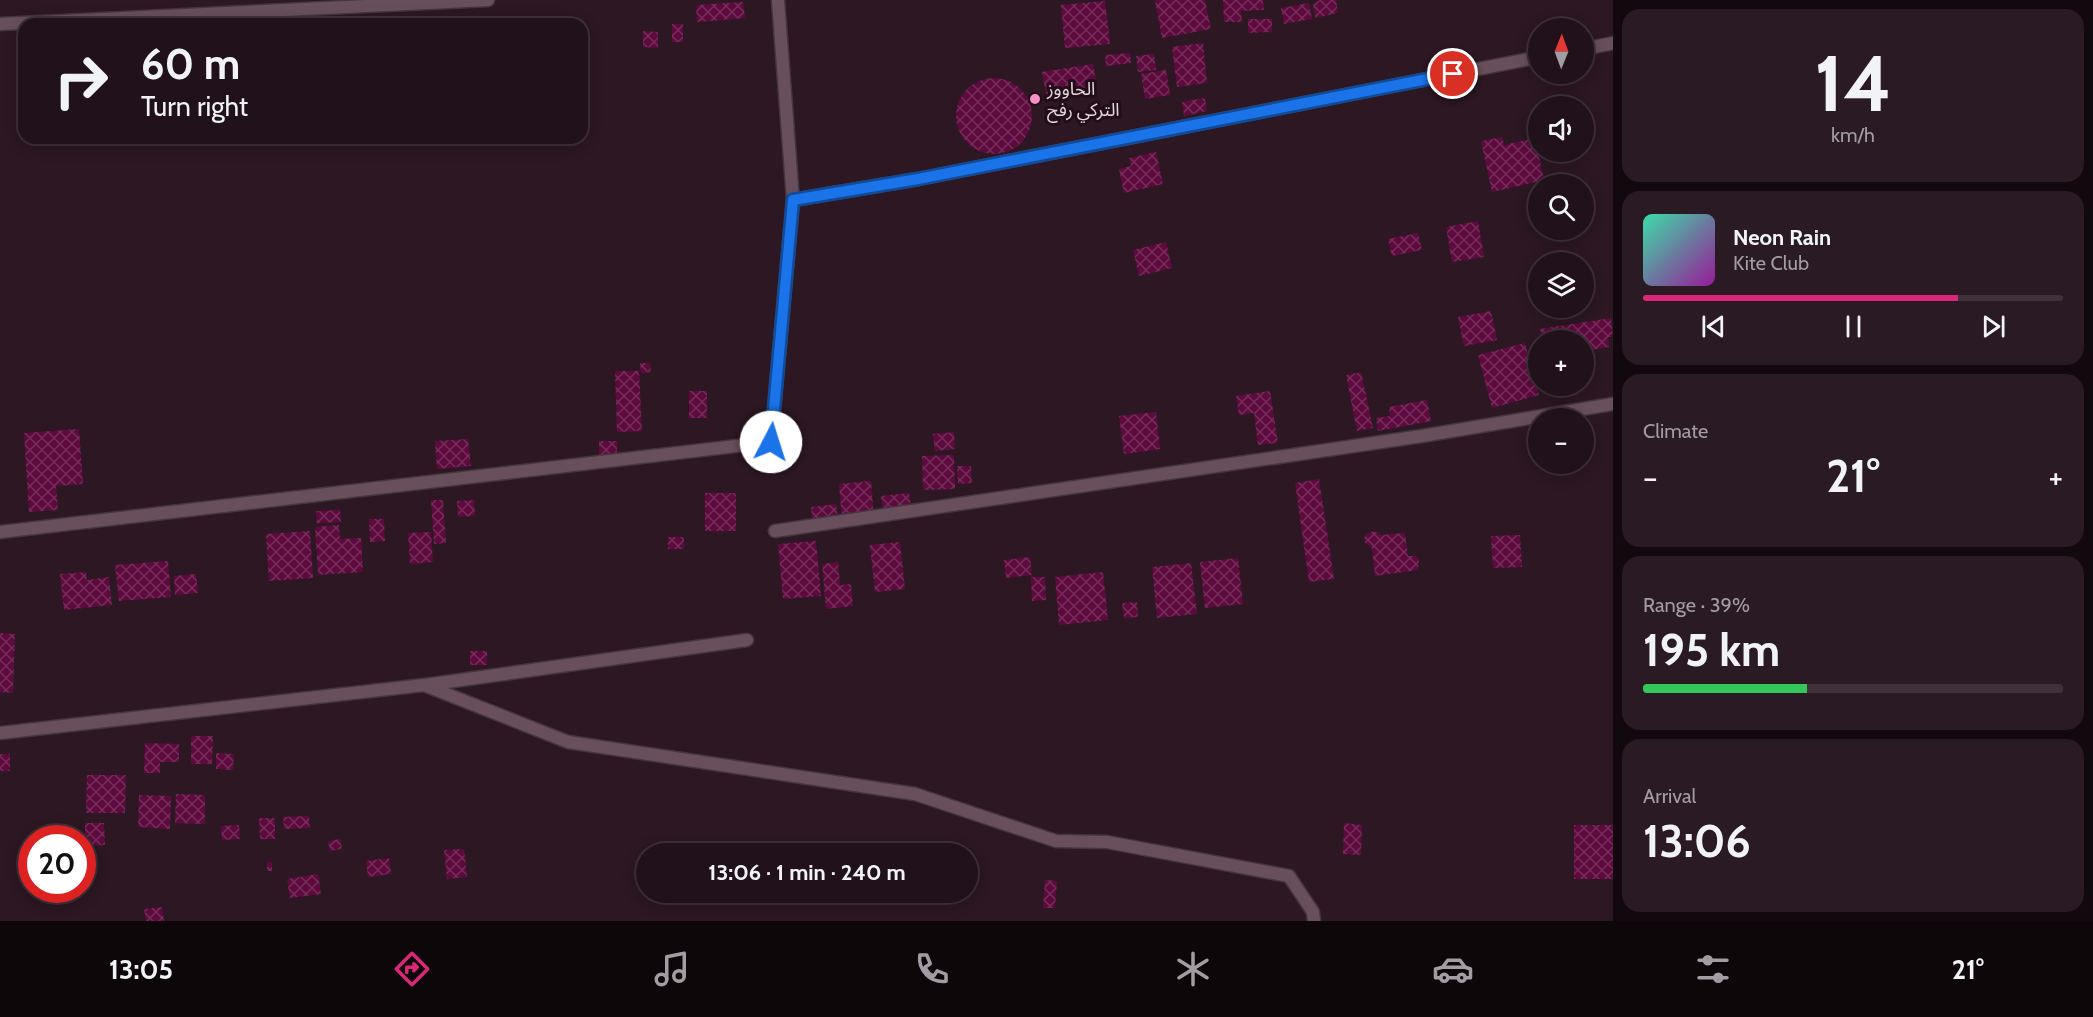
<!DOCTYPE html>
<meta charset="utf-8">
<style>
:root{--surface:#21111a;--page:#291a23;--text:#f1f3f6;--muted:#a29da2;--line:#3e3139;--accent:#db2777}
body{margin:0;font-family:Cabin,"Noto Sans Arabic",sans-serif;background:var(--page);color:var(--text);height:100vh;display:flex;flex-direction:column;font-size:22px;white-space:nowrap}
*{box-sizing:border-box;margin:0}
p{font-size:20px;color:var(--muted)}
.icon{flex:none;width:33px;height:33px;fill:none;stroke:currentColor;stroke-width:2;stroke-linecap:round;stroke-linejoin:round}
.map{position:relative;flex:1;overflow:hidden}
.panel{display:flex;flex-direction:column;gap:9px;padding:9px;background:#12090e;width:480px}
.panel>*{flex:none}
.banner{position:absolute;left:18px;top:18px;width:570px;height:126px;border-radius:18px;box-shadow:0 3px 15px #0003,0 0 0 2px var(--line);background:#21111a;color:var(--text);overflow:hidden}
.needle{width:39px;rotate:1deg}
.fabs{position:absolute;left:1528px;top:18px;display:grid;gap:12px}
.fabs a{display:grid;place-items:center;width:66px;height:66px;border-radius:50%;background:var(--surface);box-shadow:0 3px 15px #0003,0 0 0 2px var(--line);font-size:30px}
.speed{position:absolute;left:18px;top:825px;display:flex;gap:12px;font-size:30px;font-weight:700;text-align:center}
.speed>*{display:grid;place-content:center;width:78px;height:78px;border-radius:50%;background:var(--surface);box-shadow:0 3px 15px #0003,0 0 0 2px var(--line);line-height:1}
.speed .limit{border:9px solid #d22;background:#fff;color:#111}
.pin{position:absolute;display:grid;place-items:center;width:51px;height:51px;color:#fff;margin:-26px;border:3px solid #fff;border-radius:50%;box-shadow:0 2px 6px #0007}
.me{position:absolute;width:66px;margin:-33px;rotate:5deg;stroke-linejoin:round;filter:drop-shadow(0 0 4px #0008)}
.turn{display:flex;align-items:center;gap:21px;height:126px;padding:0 24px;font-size:27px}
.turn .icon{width:78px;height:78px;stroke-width:2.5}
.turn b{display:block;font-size:42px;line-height:51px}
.big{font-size:45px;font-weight:700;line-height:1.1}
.panel .card{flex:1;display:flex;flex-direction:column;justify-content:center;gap:9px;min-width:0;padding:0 21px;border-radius:18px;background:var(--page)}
.panel .dial{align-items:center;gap:0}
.dial b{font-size:78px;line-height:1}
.song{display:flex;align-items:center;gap:18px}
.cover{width:72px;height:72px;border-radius:9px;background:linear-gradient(135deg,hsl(160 70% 55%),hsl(300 70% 35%))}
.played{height:6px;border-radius:3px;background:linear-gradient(90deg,var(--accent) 75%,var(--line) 75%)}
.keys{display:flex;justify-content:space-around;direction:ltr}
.heat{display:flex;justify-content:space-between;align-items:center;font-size:33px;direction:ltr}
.charge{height:9px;border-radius:4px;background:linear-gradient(90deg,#34c759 39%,var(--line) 0)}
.trip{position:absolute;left:636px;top:843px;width:342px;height:60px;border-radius:30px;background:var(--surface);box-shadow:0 3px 15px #0003,0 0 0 2px var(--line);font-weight:700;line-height:60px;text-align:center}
.dock{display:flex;height:96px;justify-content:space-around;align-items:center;background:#0d070a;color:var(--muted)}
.dock .icon{width:42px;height:42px}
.dock .current{color:var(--accent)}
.dock b{font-size:27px;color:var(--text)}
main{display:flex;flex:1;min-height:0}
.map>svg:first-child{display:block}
.building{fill:url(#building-cross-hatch)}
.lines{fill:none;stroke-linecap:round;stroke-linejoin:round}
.lane-casing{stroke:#45363d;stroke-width:15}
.lane{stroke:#684f5b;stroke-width:12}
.route-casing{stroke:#114b97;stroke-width:15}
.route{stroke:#1a73e8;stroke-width:10}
.poi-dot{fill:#fa8fc7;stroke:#220e19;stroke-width:2}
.labels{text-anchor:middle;stroke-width:6;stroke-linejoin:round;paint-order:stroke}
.poi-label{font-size:18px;fill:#e5d6dd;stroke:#220e19;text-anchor:start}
</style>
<main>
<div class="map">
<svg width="1613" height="921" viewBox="0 0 1613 921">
<defs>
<pattern id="building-cross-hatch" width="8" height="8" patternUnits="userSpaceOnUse" patternTransform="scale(1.5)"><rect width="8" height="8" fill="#5e0a3f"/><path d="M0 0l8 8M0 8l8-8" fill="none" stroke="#752d5a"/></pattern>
</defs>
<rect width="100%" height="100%" fill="#2c1722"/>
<g class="building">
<polygon points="1155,0 1205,0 1211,29 1162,38"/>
<polygon points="1223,0 1263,0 1264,10 1241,11 1242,22 1224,22"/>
<polygon points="1320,0 1336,0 1338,13 1315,18 1313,4"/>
<polygon points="1105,1 1110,44 1065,48 1061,5"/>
<polygon points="743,2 745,18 697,22 696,5"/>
<polygon points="1309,3 1312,19 1284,24 1281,8"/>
<polygon points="1248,19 1272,19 1272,32 1248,33"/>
<rect x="672" y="24" width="11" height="18"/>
<polygon points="643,31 658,32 658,48 643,47"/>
<polygon points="1203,43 1207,83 1177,87 1172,47"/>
<polygon points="1130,53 1131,63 1106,66 1105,55"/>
<polygon points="1154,54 1156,70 1138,72 1136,56"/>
<polygon points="1093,64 1097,87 1046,94 1042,72"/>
<polygon points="1166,70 1170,95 1145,99 1141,74"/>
<circle cx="994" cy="116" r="38"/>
<polygon points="1205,98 1207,111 1184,116 1182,102"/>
<polygon points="1502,137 1504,145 1535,138 1544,180 1492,192 1481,141"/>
<polygon points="1156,152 1163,184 1124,193 1119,169 1131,166 1129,158"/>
<polygon points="1478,221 1484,257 1452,262 1446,227"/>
<polygon points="1418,233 1422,250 1392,256 1388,239"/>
<polygon points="1166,242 1172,268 1139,276 1133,250"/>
<polygon points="1491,311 1497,340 1464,346 1458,317"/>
<polygon points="1611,318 1613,337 1608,337 1609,347 1590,350 1588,340 1542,340 1540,329"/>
<polygon points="1525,343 1539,395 1492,408 1478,355"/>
<polygon points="640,363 650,363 651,372 641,373"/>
<polygon points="615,371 639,371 642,431 617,432"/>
<polygon points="1361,372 1373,428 1357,431 1346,375"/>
<polygon points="1545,386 1577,386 1578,395 1562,397 1561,392 1545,394"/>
<rect x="689" y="391" width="18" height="27"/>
<polygon points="1270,391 1278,443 1258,445 1254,413 1239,415 1236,396"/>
<polygon points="1427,400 1431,421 1378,431 1376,418 1390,416 1389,407"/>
<polygon points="1156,412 1160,449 1124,454 1119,416"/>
<polygon points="79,429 83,484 56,486 58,510 29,512 24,433"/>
<polygon points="954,432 955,449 935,451 933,434"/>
<polygon points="468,439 471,466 437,469 435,441"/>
<polygon points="599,441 617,441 617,458 599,459"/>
<polygon points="954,455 955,489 923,490 922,456"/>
<polygon points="957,466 971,466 972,483 958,484"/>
<polygon points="1319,479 1334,579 1309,582 1295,483"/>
<polygon points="871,481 874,516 842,519 839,484"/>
<rect x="705" y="493" width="31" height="38"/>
<polygon points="909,493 911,508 883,511 881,496"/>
<polygon points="431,500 443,500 446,543 434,544"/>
<polygon points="474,500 475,516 458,517 457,501"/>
<polygon points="836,504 838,518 812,520 811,507"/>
<polygon points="340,510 341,522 317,523 316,511"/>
<polygon points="369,519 384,519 385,541 370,542"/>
<polygon points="339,525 340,539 361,538 363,572 318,575 315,527"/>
<polygon points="310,531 313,578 269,581 266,534"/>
<polygon points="1374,531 1381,535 1405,533 1408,556 1416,556 1419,559 1418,570 1375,576 1372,548 1365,543 1364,538 1366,534"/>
<polygon points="431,532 433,562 410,564 408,533"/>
<polygon points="1520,535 1522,567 1493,568 1491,536"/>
<rect x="668" y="537" width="16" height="12"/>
<polygon points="816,541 821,596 783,599 778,544"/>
<polygon points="900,542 905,589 875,592 870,545"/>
<polygon points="1030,557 1032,575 1006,578 1004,560"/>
<polygon points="1238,558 1243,604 1205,608 1200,562"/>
<polygon points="168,561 171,597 119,601 115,565"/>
<polygon points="838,562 840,585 851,584 853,606 826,609 822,564"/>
<polygon points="1191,563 1197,614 1157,618 1152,567"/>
<polygon points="86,572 87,580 109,577 112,605 64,610 60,574"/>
<polygon points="1103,572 1108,620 1059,625 1055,577"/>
<polygon points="196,574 198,593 175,595 174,576"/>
<polygon points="1031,577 1045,577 1046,600 1032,601"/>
<polygon points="1137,602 1138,617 1124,618 1122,603"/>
<polygon points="0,633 15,634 13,693 0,692"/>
<rect x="470" y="651" width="17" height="14"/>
<polygon points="191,736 213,736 212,764 191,764"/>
<polygon points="145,743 179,744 179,762 160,762 160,773 144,773"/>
<polygon points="216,753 234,754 233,770 216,769"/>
<rect x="0" y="754" width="10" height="17"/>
<polygon points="87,775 126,775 125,813 86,813"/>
<polygon points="176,794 205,795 205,824 175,823"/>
<polygon points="139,795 171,796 170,829 138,827"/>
<polygon points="309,816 310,828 284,829 283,817"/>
<polygon points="259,818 275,818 275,839 260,839"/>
<polygon points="85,823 104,823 105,845 85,846"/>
<polygon points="1344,823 1362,825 1361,855 1343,854"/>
<polygon points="239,825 240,839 222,840 221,826"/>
<rect x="1574" y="825" width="39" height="54"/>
<polygon points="340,839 342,849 330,851 328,841"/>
<polygon points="464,849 467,877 447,879 444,850"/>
<polygon points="389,858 391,874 368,877 366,861"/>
<rect x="267" y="862" width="5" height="9"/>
<polygon points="318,874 321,894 290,898 287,879"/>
<polygon points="1045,880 1057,881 1055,908 1043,908"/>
<polygon points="162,907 164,921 146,921 144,909"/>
</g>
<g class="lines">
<g class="lane-casing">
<g id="lane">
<polyline points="0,24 488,0"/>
<polyline points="1584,49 1613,43"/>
<polyline points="793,200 918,179 1539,57"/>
<polyline points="775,531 1422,436 1613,404"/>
<polyline points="0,532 771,442 793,200 778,0"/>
<polyline points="425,685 747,640"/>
<polyline points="0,733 424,685 568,742 915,794 1056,841 1107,842 1289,876 1313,912 1314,921"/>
</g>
</g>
<use href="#lane" class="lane"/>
</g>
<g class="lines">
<g class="route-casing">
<polyline id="route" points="771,442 793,200 918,179 1453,74"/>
</g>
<use href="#route" class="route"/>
</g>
<circle class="poi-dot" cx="1035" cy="99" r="6"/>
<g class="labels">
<g class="poi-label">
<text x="1047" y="95">الحاووز<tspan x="1047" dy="21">التركي رفح</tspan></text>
</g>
</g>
</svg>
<div class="fabs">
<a><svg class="needle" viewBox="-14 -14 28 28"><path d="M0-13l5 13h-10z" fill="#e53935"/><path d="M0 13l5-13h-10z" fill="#a29da2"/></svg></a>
<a><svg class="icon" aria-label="sound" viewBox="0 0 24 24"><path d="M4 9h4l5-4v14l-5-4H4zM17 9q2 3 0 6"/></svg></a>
<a><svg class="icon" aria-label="search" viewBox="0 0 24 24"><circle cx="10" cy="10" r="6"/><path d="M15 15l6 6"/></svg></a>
<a><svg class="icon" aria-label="layers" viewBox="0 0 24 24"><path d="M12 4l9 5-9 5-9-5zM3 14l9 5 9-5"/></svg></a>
<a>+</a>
<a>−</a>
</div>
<div class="speed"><div class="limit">20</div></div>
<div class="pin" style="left:1453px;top:74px;background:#d93025"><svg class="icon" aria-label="arrive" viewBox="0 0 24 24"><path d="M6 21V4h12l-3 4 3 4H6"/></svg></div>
<svg class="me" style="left:771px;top:442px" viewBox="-20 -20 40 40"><circle r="19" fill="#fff"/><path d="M0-13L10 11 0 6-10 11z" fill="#1a73e8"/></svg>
<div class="trip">13:06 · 1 min · 240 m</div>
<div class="banner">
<div class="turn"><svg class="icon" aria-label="right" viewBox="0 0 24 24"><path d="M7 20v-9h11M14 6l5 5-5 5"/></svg><div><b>60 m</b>Turn right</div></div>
</div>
</div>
<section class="panel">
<div class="card dial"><b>14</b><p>km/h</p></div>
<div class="card">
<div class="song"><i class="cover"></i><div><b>Neon Rain</b><p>Kite Club</p></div></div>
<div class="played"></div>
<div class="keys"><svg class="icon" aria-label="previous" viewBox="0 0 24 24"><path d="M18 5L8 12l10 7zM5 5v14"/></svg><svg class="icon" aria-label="pause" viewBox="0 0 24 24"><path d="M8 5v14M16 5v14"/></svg><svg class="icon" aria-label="next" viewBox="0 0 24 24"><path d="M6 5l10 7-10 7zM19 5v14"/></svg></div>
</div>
<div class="card"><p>Climate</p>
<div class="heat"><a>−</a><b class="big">21°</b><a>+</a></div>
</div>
<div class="card"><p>Range · 39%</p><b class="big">195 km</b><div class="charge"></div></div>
<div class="card"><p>Arrival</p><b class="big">13:06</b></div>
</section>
</main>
<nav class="dock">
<b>13:05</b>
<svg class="icon current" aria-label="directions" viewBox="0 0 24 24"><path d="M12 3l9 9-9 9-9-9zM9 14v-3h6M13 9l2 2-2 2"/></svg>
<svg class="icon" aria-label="music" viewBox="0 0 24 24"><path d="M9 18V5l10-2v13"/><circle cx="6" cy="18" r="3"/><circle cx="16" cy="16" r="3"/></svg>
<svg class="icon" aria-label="phone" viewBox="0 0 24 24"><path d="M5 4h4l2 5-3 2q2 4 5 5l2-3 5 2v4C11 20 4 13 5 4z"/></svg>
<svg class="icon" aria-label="climate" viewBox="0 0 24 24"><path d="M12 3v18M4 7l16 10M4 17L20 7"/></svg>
<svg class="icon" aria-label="car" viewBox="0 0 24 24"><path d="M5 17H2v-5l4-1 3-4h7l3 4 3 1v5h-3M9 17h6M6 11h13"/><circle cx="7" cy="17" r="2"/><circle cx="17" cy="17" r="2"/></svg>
<svg class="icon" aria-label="filters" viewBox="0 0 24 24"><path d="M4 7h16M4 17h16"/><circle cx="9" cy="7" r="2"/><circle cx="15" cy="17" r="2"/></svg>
<b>21°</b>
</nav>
